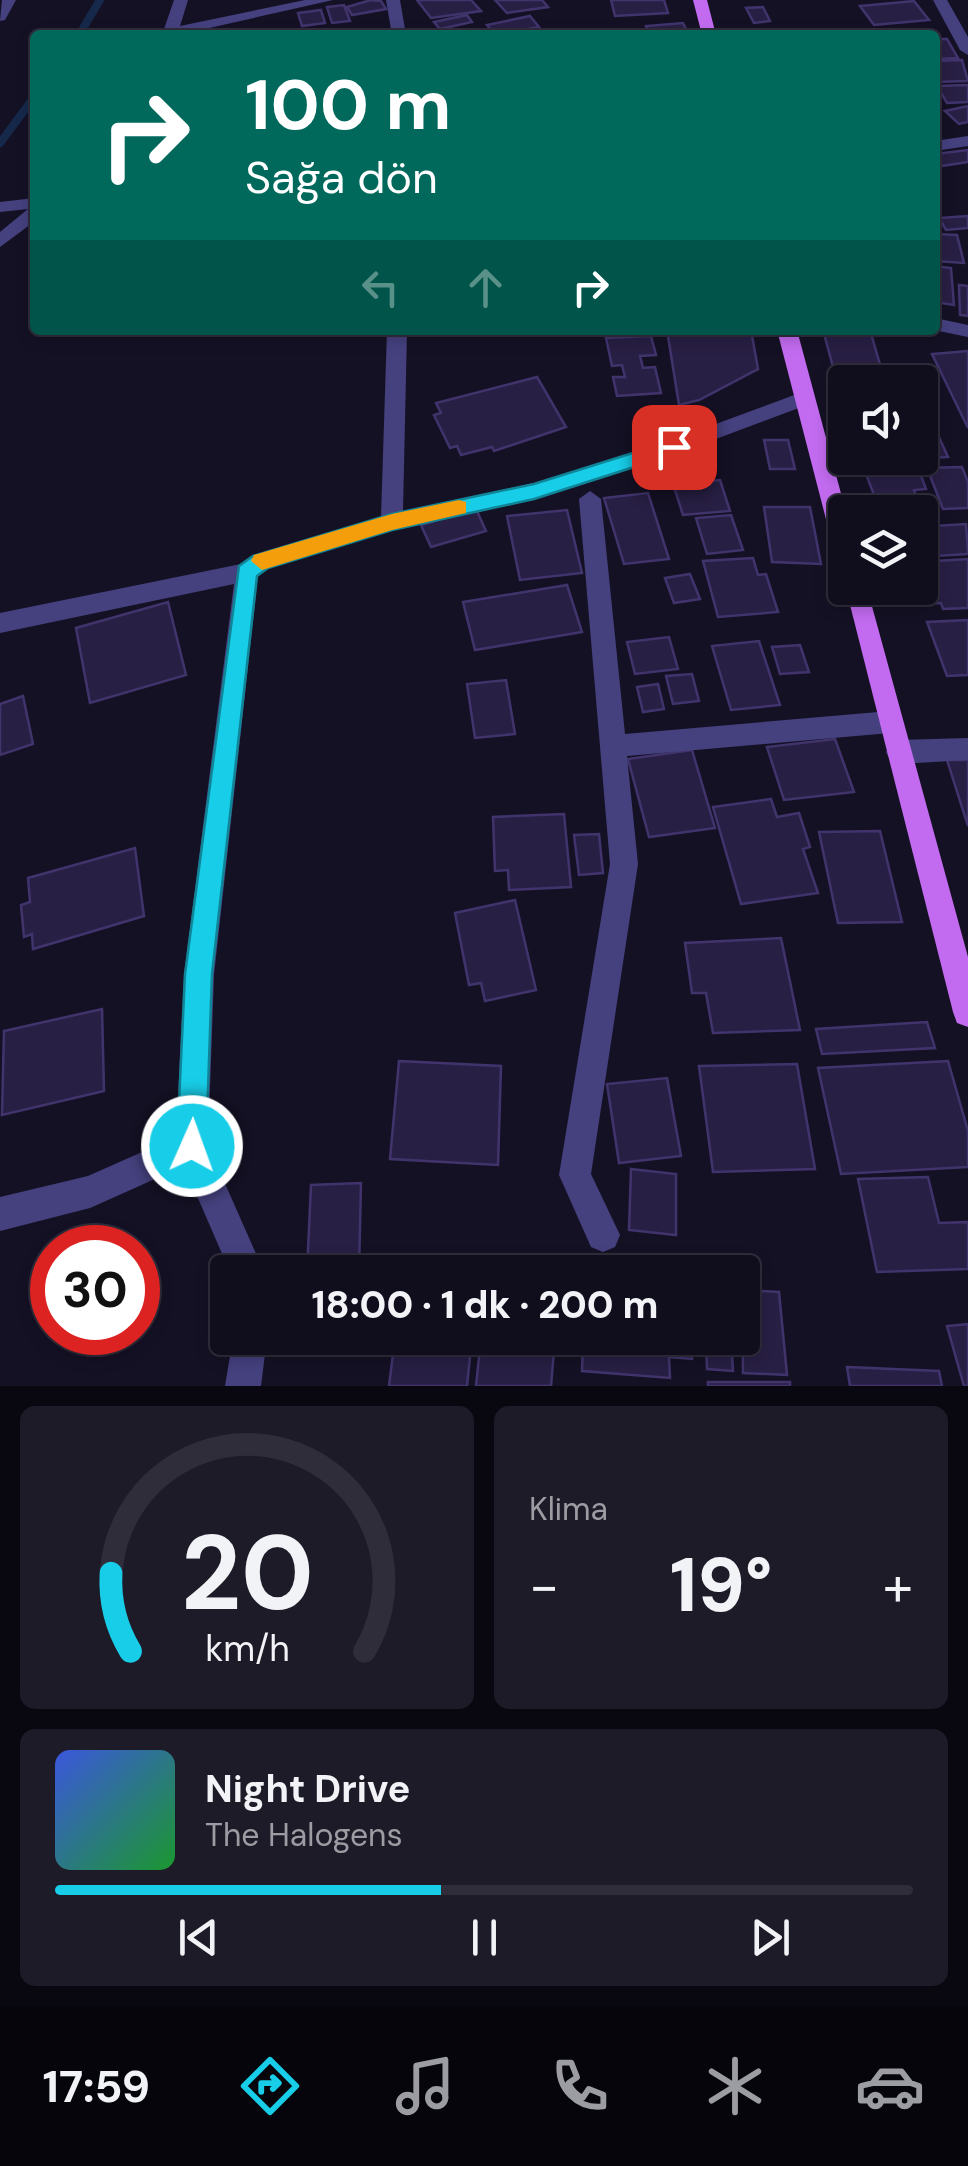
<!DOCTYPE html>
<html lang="tr">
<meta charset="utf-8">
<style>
:root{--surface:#100d1c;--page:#1e1b29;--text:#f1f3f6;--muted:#9c9ca3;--line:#302d3b;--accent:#18cde8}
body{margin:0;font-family:"DM Sans",sans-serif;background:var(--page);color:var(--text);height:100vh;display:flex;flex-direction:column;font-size:38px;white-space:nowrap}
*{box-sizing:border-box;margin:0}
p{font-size:32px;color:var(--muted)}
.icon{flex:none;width:55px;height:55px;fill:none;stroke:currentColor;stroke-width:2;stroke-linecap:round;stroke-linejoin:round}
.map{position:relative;height:1386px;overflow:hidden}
.drawer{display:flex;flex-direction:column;gap:20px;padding:20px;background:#09070f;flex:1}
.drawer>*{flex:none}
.top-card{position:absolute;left:30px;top:30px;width:910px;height:305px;border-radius:10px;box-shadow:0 5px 15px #0003,0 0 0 2px var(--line);background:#00695c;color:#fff;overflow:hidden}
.buttons{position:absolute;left:828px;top:365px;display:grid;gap:20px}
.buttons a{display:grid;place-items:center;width:110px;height:110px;border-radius:10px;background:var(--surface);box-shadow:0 5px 15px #0003,0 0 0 2px var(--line);font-size:50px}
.speed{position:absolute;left:30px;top:1225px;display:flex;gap:20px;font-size:50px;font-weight:700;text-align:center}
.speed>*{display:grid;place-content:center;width:130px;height:130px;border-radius:50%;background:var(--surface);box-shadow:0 5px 15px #0003,0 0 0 2px var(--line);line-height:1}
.speed .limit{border:15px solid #d22;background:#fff;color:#111}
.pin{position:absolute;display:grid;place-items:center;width:85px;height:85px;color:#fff;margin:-42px;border-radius:20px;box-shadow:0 5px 15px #0006}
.me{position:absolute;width:110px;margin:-55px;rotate:2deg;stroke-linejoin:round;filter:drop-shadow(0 0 8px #0008)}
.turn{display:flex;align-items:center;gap:35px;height:210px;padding:0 50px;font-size:45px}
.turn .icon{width:130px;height:130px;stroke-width:2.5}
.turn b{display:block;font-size:70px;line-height:85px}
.lanes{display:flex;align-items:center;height:95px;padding:0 50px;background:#0003;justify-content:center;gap:50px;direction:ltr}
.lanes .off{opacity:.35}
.big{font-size:75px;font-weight:800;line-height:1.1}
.drawer .card{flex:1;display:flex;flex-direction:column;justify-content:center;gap:15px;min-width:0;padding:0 35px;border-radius:15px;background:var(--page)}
.drawer .dial{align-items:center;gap:0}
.dial svg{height:260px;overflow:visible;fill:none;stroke:var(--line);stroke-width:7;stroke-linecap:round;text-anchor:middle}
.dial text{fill:var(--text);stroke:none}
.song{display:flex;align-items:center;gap:30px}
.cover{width:120px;height:120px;border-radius:15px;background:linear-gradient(135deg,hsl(230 70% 55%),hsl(130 70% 35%))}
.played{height:10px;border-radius:5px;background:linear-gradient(90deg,var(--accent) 45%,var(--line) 45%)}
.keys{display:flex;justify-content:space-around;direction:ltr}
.heat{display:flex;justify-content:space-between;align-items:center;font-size:55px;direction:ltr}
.drawer .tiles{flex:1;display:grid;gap:20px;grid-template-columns:1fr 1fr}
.card:last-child{grid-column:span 2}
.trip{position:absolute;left:210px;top:1255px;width:550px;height:100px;border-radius:10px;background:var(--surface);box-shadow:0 5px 15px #0003,0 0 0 2px var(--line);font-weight:800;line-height:100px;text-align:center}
.menu{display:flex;height:160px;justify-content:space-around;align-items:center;background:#06050b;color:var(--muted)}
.menu .icon{width:70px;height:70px}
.menu .current{color:var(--accent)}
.menu b{font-size:45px;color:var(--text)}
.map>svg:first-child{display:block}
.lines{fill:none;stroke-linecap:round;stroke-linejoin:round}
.stream{stroke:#16294b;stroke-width:8}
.building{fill:#281f44;stroke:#41346d;stroke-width:2.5}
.minor{fill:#45417f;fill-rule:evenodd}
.major{fill:#c26bf0;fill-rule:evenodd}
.route{fill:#18cde8;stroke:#108597;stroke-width:2.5}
.slow{fill:#f59e0b}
</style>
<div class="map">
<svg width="968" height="1386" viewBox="0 0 968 1386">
<rect width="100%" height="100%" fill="#151125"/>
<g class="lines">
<g class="stream">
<polyline points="79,35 100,0"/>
<polyline points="0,143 35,96"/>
</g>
</g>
<g class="building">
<polygon points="371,0 381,1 386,9 352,15 347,7"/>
<polygon points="417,0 471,0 481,11 431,18"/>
<polygon points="495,0 542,0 548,7 507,13"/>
<polygon points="611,0 664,0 668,13 615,16"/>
<polygon points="914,1 929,20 874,25 860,6"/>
<polygon points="344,5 350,21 332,23 327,7"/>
<polygon points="763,7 770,21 754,23 746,8"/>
<polygon points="321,10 325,23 302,26 298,13"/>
<polygon points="467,15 472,22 440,29 434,22"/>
<polygon points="530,16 539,27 495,35 487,25"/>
<polygon points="683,23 689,35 650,35 646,26"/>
<polygon points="935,39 947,39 958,58 935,59"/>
<polygon points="962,60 968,81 935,82 935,61"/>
<polygon points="968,85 968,102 947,103 937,86"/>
<polygon points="968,106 968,122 959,124 945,111"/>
<polygon points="968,150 968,162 935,167 935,154"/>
<polygon points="968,216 968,228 946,230 939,218"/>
<polygon points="935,234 957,235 964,263 935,261"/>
<polygon points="935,266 951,268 954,305 935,302"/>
<polygon points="959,285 968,286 968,316 960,315"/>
<polygon points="667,330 751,330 758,369 699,400 679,405"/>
<polygon points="823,330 870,330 881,368 833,367"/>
<polygon points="651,336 656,355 640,356 643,368 655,367 661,393 617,396 613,377 625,377 622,365 612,366 606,338"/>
<polygon points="968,351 968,428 932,354"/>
<polygon points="537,377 566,427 494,451 492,447 461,455 457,446 450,448 434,415 441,413 436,403"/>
<polygon points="927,411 948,457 860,463 858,458 920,458 920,412"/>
<polygon points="764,440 788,440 795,469 770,469"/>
<polygon points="904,467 907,473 920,473 926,489 914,490 917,498 876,500 864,469"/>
<polygon points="962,467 968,482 968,508 943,509 927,468"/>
<polygon points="720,480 730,511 683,515 673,484"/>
<polygon points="648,493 669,559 624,564 604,498"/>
<polygon points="764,507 810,507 821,564 772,562"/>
<polygon points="476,509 486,531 431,547 421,525"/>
<polygon points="567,510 582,573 520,580 507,516"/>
<polygon points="731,515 743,550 707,554 696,518"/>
<polygon points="930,517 934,526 966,524 968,554 920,557 920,518"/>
<polygon points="753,558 758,575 766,574 778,612 718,617 703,561"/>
<polygon points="968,559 968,608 943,609 941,603 919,604 912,588 920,588 920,562"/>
<polygon points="690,574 700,599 674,603 665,578"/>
<polygon points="567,585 582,632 475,650 463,602"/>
<polygon points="168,602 186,675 90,703 76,628"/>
<polygon points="968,620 968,675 947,676 927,622"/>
<polygon points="669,637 678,669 635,674 627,642"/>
<polygon points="759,641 780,705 731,710 712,646"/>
<polygon points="800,645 809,672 780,674 772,647"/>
<polygon points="692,674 699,701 673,704 666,676"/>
<polygon points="506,680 515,734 475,738 467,684"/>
<polygon points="658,684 664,709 643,712 637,687"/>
<polygon points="23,696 33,744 0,755 0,704"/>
<polygon points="835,739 854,792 784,800 767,747"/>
<polygon points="692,750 715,828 649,837 628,759"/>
<polygon points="947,760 968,760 968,826"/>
<polygon points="771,799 777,817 799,813 810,847 803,849 818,893 741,904 713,807"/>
<polygon points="564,814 571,887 509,890 508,870 495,871 493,817"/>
<polygon points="880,831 902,922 838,923 819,832"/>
<polygon points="599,834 603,873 579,875 574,835"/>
<polygon points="135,848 144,916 33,949 32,934 24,937 21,905 30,902 28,878"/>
<polygon points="515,900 536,990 485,1001 481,983 469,985 455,913"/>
<polygon points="781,938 800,1030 713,1033 706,993 692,993 685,943"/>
<polygon points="102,1009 104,1091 2,1115 4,1031"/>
<polygon points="927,1022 935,1048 822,1054 816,1029"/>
<polygon points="399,1061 501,1066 498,1165 390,1159"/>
<polygon points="948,1061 968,1131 968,1167 841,1174 818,1068"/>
<polygon points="797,1064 815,1169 713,1172 699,1066"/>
<polygon points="667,1078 681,1156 619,1163 607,1084"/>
<polygon points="631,1169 676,1174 676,1235 629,1230"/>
<polygon points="928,1177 939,1223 968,1222 968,1269 877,1272 858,1179"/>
<polygon points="361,1183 359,1272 307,1272 311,1185"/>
<polygon points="406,1262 478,1272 404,1272"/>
<polygon points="742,1290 779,1292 787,1375 743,1373"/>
<polygon points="968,1324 968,1386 964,1386 947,1326"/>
<polygon points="395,1338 472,1338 467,1386 389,1386"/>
<polygon points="481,1338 555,1338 551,1386 476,1386"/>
<polygon points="583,1338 691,1338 692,1359 669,1357 670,1378 582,1371"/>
<polygon points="706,1338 731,1338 733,1371 707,1369"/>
<polygon points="847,1367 939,1371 942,1386 850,1386"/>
<rect x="708" y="1382" width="82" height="4"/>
</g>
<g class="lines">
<g class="minor">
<polygon points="2,0 16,0 5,20 0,21"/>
<polygon points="174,0 188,0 180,26 305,0 333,0 178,35 162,35"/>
<polygon points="386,0 400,0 406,35 392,35"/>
<polygon points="933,0 947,0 968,37 968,55 960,50"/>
<polygon points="968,136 968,146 935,151 935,141"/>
<polygon points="35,198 35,221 0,247 0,232 28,209 0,212 0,202"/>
<polygon points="935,318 968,325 968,337 934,330"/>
<polygon points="387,330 407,330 403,511 534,483 667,442 805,391 815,398 812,403 681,452 534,499 392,531 269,568 258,576 214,975 208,1145 264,1272 230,1272 184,1166 90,1208 0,1231 0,1197 88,1176 176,1137 184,975 234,584 0,633 0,613 241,564 253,555 381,517"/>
<polygon points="590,491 601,499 625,734 890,711 899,714 903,722 899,730 890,733 627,756 638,864 591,1174 620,1235 615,1247 603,1252 591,1247 559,1175 610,864 579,499"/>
<polygon points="968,738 968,760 899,764 890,760 886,752 890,744 899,740"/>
<polygon points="233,1338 267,1338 261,1386 225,1386"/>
</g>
<g class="major">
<polygon points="693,0 707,0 716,35 702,35"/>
<polygon points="777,330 797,330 846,512 845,559 834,550"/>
<polygon points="845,585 867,588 968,957 968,1027 957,1023 953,1012"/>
</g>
</g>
<polygon class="route" points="674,440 681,442 681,452 534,499 392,530 268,568 257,576 212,974 206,1146 202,1156 192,1160 181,1156 177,1146 185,974 239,566 253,556 392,514 534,484"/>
<polygon class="slow" points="459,500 466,502 466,513 392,530 262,570 251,561 254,555 392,514"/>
</svg>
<div class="buttons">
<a><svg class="icon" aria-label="sound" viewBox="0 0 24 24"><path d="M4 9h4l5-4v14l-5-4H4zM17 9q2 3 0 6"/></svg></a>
<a><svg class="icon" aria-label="layers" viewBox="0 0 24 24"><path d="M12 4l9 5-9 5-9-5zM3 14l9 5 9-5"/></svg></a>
</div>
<div class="speed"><div class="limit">30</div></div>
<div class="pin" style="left:674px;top:447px;background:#d93025"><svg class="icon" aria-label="arrive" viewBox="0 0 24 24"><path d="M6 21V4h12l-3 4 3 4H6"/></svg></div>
<svg class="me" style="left:192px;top:1146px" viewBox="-20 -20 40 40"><circle r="17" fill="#18cde8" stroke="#fff" stroke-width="3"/><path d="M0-11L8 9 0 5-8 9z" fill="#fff"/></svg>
<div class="trip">18:00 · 1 dk · 200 m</div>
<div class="top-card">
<div class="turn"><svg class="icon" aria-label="right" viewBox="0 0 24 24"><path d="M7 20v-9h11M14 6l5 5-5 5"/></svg><div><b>100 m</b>Sağa dön</div></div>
<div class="lanes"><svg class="icon off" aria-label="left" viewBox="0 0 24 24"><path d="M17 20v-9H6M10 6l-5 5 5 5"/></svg><svg class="icon off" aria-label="ahead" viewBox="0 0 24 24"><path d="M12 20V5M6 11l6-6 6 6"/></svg><svg class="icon" aria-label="right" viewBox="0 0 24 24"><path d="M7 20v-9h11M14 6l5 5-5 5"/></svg></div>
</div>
</div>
<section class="drawer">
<div class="tiles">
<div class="card dial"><svg viewBox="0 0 100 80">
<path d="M14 69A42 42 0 1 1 86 69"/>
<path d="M14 69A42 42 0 0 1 8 45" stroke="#18cde8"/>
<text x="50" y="56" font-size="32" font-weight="700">20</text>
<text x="50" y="72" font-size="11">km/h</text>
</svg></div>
<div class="card"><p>Klima</p>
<div class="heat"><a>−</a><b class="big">19°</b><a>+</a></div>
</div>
<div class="card">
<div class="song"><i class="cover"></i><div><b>Night Drive</b><p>The Halogens</p></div></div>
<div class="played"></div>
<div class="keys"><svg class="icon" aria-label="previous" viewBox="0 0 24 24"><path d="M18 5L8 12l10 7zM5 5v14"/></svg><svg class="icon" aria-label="pause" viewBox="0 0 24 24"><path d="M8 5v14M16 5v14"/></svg><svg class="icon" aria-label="next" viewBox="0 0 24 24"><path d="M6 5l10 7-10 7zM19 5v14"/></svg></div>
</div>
</div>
</section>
<nav class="menu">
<b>17:59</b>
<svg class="icon current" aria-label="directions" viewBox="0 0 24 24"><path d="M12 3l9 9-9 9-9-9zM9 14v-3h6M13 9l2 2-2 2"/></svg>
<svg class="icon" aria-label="music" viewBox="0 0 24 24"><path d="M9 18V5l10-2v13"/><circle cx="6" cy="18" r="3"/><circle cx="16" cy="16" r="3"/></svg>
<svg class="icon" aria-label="phone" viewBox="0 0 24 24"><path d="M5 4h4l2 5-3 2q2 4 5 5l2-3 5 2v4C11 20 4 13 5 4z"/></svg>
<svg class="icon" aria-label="climate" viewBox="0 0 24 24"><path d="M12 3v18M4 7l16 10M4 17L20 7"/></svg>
<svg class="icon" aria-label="car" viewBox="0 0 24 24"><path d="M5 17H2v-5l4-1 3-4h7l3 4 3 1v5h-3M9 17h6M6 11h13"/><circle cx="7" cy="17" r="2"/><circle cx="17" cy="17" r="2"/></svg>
</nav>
